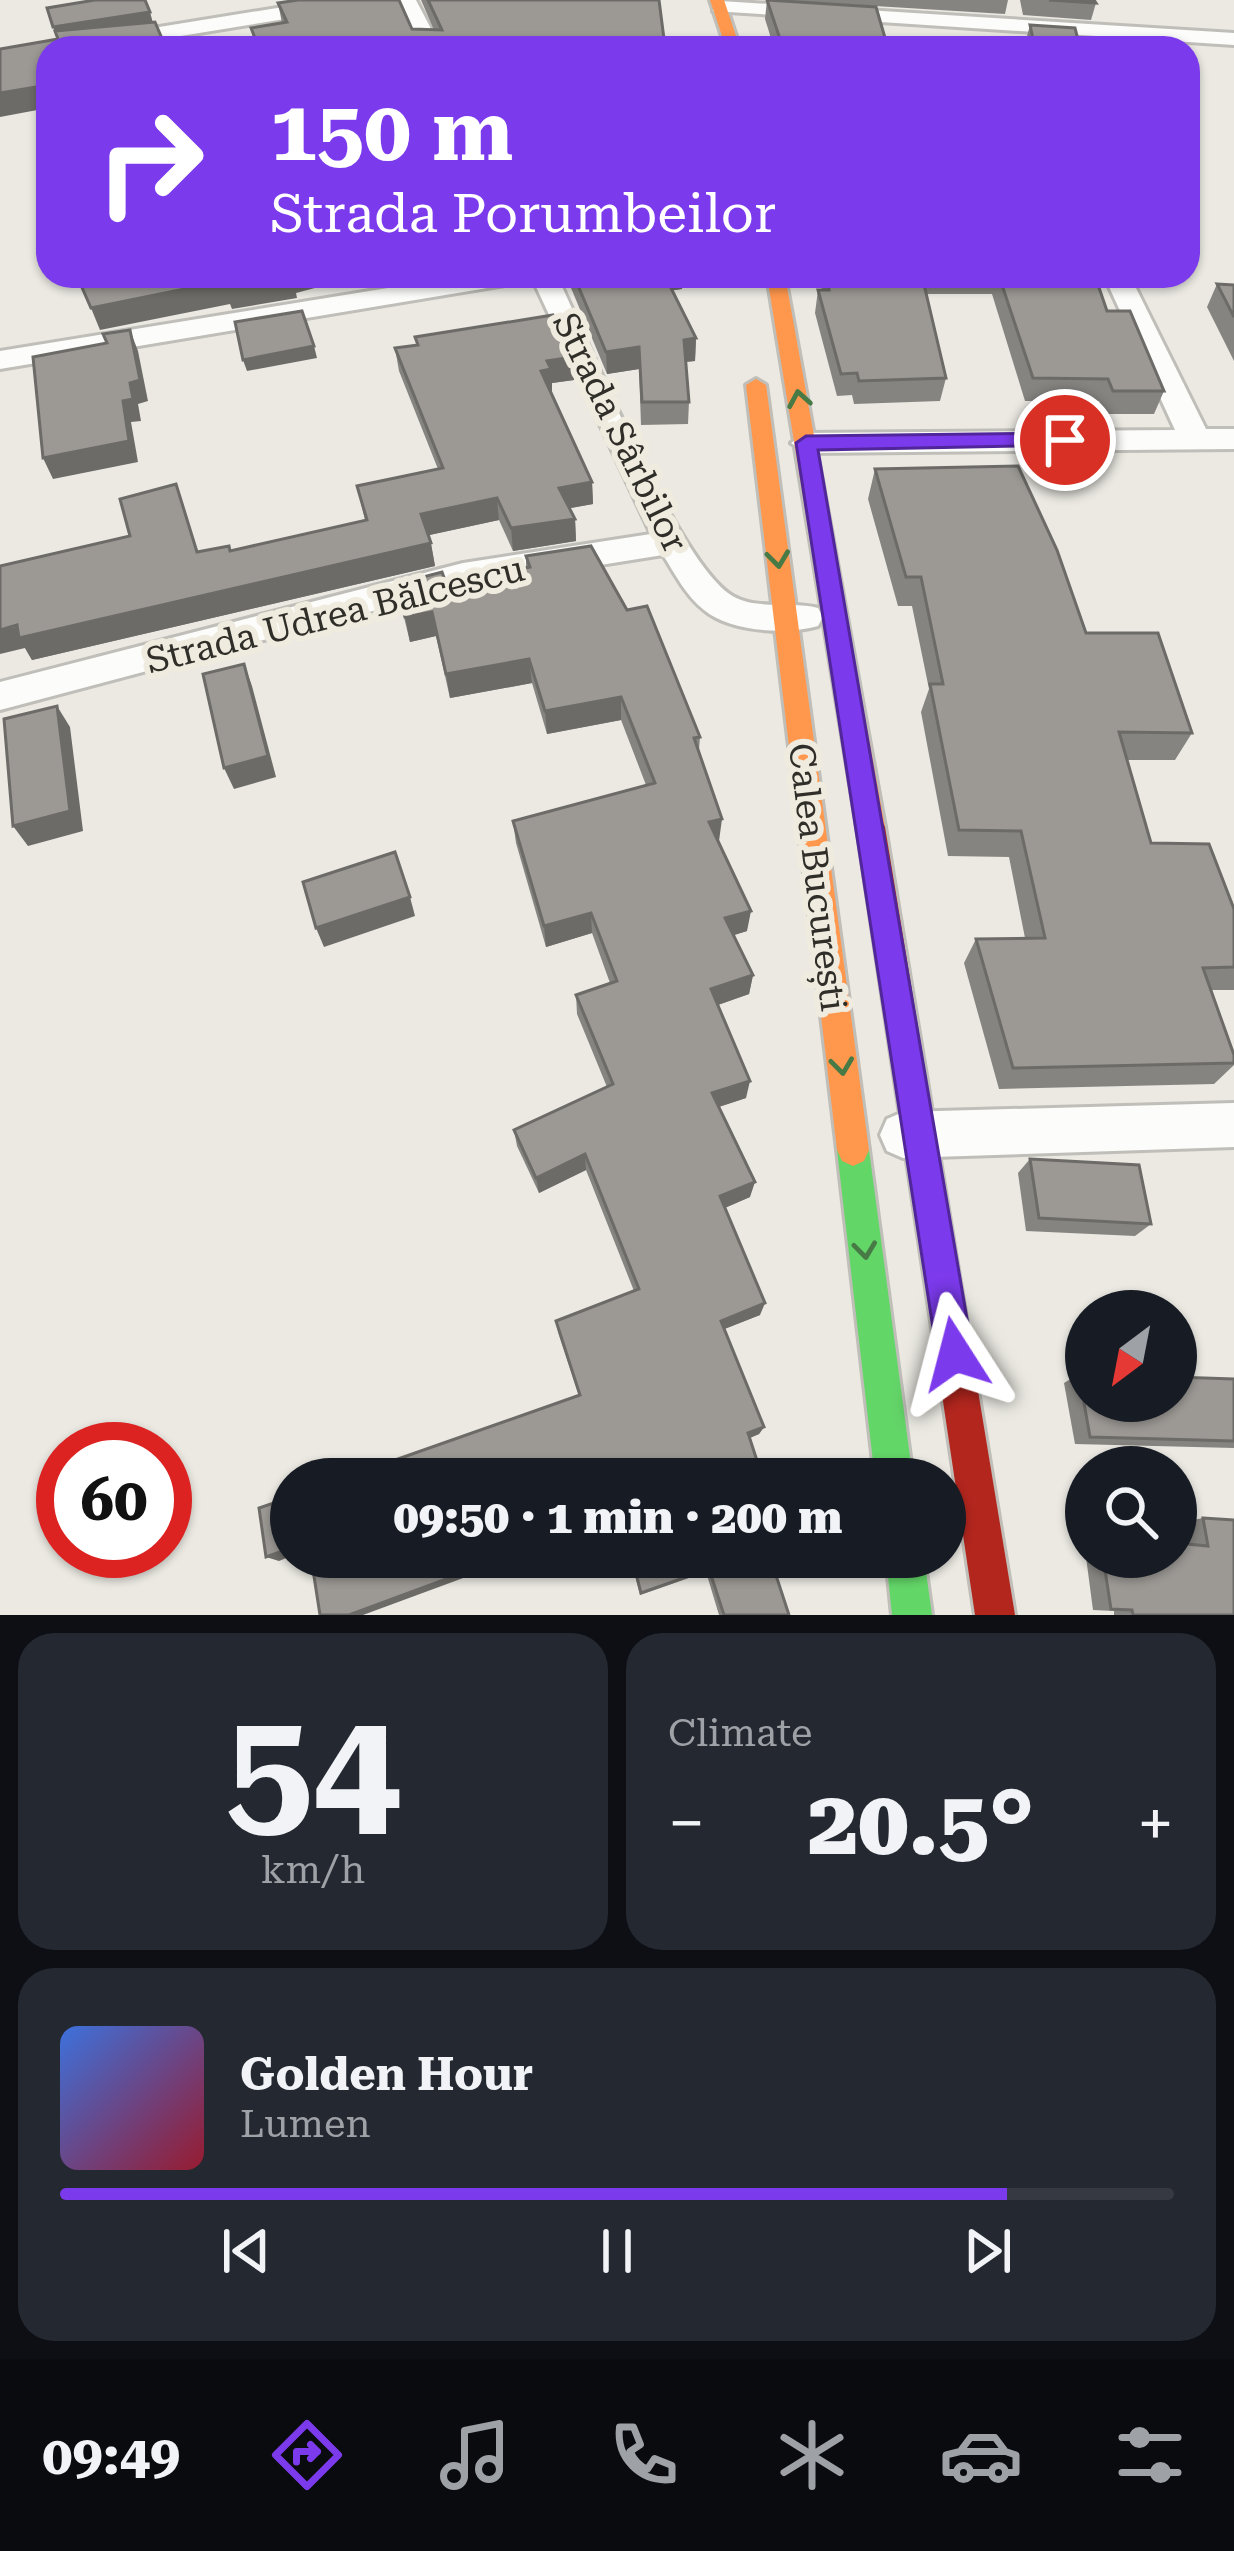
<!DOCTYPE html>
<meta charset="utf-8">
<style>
:root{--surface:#171b24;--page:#242831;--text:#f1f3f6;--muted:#9ea1a6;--line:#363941;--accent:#7c3aed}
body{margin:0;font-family:"Roboto Serif",serif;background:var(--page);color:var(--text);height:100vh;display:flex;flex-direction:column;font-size:45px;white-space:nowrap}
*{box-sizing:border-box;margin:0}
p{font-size:39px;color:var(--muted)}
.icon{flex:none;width:66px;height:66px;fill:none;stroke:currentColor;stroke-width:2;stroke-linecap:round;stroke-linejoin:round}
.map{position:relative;height:1615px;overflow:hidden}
.drawer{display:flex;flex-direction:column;gap:18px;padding:18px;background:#0d0f14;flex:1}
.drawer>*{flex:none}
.banner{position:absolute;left:36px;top:36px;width:1164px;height:252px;border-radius:36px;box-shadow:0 3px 9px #0004;background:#7c3aed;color:#fff;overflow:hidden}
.needle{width:78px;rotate:212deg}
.controls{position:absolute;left:1065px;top:1290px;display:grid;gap:24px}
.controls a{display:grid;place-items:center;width:132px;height:132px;border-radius:50%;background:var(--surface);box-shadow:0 3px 9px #0004;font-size:60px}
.speed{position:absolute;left:36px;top:1422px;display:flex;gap:24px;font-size:60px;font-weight:700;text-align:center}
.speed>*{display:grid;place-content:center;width:156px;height:156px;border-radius:50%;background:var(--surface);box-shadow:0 3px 9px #0004;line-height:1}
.speed .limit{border:18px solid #d22;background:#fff;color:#111}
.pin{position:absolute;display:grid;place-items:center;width:102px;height:102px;color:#fff;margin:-51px;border:6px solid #fff;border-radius:50%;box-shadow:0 3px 12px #0007}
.me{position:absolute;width:132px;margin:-66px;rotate:351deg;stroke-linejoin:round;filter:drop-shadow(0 0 9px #0008)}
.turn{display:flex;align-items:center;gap:42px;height:252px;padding:0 36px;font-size:54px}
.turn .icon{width:156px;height:156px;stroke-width:2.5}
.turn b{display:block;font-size:84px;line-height:102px}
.big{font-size:90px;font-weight:800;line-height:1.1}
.drawer .tile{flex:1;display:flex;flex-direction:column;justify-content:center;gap:18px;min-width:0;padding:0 42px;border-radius:36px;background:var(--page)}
.drawer .dial{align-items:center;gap:0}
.dial b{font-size:156px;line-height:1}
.song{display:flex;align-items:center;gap:36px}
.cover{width:144px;height:144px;border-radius:18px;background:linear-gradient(135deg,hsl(220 70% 55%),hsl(350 70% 35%))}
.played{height:12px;border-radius:6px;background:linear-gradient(90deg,var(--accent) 85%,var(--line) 85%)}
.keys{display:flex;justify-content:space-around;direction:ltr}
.heat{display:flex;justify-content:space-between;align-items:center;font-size:66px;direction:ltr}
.drawer .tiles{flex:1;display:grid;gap:18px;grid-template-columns:1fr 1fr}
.tile:last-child{grid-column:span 2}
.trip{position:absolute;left:270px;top:1458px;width:696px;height:120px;border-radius:60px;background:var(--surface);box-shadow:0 3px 9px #0004;font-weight:800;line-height:120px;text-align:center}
.tab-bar{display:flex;height:192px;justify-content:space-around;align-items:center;background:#090b0e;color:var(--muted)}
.tab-bar .icon{width:84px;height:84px}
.tab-bar .on{color:var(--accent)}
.tab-bar b{font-size:54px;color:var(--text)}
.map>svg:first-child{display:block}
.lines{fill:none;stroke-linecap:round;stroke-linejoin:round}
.street-casing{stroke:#c0beb8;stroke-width:6}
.fast-casing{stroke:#c0beb8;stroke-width:6}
.slow-casing{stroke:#c0beb8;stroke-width:6}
.jam-casing{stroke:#c0beb8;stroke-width:6}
.street{fill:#fcfcfb;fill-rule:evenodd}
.fast{fill:#63d668;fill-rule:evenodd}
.slow{fill:#ff974d;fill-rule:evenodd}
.jam{fill:#b3261e;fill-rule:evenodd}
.wall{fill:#868480}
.shaded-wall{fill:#6d6b68}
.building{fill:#9c9995;stroke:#6d6b68;stroke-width:3}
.oneway{stroke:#477a45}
.route{fill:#7c3aed;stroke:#51269a;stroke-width:3}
.labels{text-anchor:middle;stroke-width:12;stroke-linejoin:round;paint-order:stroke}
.street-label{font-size:36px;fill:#302e29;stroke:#efebde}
</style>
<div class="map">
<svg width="1234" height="1615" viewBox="0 0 1234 1615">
<rect width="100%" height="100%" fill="#ebe9e2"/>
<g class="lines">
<g class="street-casing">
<g id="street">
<polygon points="326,0 375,0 365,6 107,48 56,48 67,42"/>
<polygon points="396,0 416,0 441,48 419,48"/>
<polygon points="720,1 1234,33 1234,45 713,11 713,3"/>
<polygon points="462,276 525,276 512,284 0,369 0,351"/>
<path d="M531,276H557C591,347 673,551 728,593C753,612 791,600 818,608L823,617L818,626C787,635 730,632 704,610C686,596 675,574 663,555L463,587L0,710V682L463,563L651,534Z"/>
<polygon points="1104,276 1130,276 1206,429 1234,429 1234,449 806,453 791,443 806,433 1175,430"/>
<polygon points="1234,1103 1234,1147 903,1158 887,1151 880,1135 887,1119 903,1112"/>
</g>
</g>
<g class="fast-casing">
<g id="fast">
<polygon points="853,1134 864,1139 869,1150 913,1479 875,1479 837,1150 842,1139"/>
<polygon points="886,1557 924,1557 932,1615 892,1615"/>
</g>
</g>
<g class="slow-casing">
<g id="slow">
<polygon points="710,0 724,0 740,48 726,48"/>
<polygon points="767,276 785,276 885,827 881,835 861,835 857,827"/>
<polygon points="756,379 766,385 869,1150 864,1161 853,1166 842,1161 837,1150 746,385"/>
</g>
</g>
<g class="jam-casing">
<polygon id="jam" points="871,816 881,819 885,827 1015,1615 975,1615 857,827 861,819"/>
</g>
<use href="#street" class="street"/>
<use href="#fast" class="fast"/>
<use href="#slow" class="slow"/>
<use href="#jam" class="jam"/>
</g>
<g class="wall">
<polygon points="421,0 659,0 664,48 255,48 251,28 282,23 278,3 412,29 434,30"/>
<polygon points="767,0 888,48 774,48 765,19"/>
<polygon points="777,0 1008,0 1005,14"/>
<polygon points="1020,0 1094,0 1096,3 1091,20 1023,15"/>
<polygon points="1030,25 1080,48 1030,48 1027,36"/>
<polygon points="566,276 683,276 682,289 672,290 696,338 695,361 686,362 689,402 688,424 641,425 639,369 607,374"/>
<polygon points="820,276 1095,276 1107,311 1164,391 1154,414 1104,414 1099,401 1025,401 992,294 926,294 946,378 940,401 854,404 852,395 837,396 815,313 818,290 822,290"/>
<polygon points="1217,284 1234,285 1234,361 1207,307"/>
<polygon points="415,337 573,357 574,380 552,383 552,392 550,392 592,482 593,504 570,508 575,519 576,541 513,551 499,520 429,535 435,566 32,660 25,648 176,484 198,552 231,550 365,520 357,486 438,469 399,371 395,348 417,345"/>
<polygon points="875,469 1086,633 1192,733 1175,760 1127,760 1151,843 1234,909 1234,990 1211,990 1234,1055 1234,1065 1214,1084 999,1089 964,963 976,939 1025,938 1009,857 948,856 921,712 929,689 912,606 898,606 868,499"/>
<polygon points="526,556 627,610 700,737 699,750 718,841 747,931 733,935 753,975 749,994 718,1005 746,1098 719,1107 750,1197 725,1208 760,1315 724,1329 764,1427 759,1434 749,1438 579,1396 558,1332 556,1321 634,1291 586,1170 539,1193 517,1146 514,1130 607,1087 577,1014 576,995 610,983 592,933 546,947 516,843 513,821 646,785 621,720 547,734 532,683 450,698 436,636 410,642 396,584 446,583 526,567"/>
<polygon points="1030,1159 1151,1224 1135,1236 1026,1231 1018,1173"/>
<polygon points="1079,1374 1234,1379 1234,1448 1075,1444 1064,1383"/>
<polygon points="1203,1518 1234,1615 1114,1615 1114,1611 1093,1610 1086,1557 1176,1557 1187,1544 1183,1522"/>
<polygon points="630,1557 770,1557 789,1615 719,1615 706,1572 640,1595"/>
</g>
<g class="shaded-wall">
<polygon points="150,12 153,23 57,38 53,27"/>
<polygon points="664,39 664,48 644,48 644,42"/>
<polygon points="48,85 48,108 0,117 0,93"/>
<polygon points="290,276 344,276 329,279 330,284 296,293 297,298 232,309 230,304 100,330 91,308 224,281"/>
<polygon points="661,276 683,276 682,289 661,292"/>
<polygon points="130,330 138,351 148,401 138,404 141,421 131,422 138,462 53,479 43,458 123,401 130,383"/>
<polygon points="696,338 695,361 683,362 684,340"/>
<polygon points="314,346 317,358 247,371 243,360"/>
<polygon points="639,347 639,369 607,374 606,352"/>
<polygon points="573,357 574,380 552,383 552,392 542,394 541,371 547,361"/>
<polygon points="592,482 593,504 560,510 559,488"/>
<polygon points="497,498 499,520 425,536 421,514"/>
<polygon points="575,519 576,541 513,551 511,528"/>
<polygon points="431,543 435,566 32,660 25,648 0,654 0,630"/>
<polygon points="432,612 436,636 410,642 405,617"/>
<polygon points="529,659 532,683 450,698 446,674"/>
<polygon points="244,664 252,686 276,777 234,789 224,768"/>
<polygon points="621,697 621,720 547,734 545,711"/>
<polygon points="57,706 70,727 83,831 28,846 13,826"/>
<polygon points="722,819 719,841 709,822"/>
<polygon points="410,897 415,916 324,947 316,928"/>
<polygon points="751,911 747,931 722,939 725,918"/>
<polygon points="591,913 592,933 546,947 544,926"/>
<polygon points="753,975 749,994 709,1008 711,989"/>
<polygon points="750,1081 746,1098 709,1110 712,1093"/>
<polygon points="585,1154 586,1170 539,1193 536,1178"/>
<polygon points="755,1182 750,1197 717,1211 720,1196"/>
<polygon points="765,1303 760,1315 717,1332 721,1321"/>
<polygon points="764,1427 759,1434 743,1441 748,1433"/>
<polygon points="291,1548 291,1556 279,1561 266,1557"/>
<polygon points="506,1557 520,1557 363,1615 349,1615"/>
</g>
<g class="building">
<polygon points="95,0 145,0 150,12 53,27 47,8"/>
<polygon points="298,0 399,0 412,29 442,30 428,0 659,0 664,39 644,42 647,48 259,48 251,28 287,22 278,3"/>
<polygon points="767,0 876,7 888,48 783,48"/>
<polygon points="1049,0 1094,0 1096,3"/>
<polygon points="155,22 166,48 48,48 48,85 0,93 0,49 58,39 55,31"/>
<polygon points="1030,25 1075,28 1080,48 1035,48"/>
<polygon points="77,276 290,276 226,286 224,281 91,308"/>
<polygon points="574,276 665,276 696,338 684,340 689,402 642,402 639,347 606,352"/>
<polygon points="827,276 922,276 946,378 859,381 857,373 841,374 818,290 829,290"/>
<polygon points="999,276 1095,276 1107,311 1130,311 1164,391 1113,391 1108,379 1033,378"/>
<polygon points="1217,284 1234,285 1234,317"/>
<polygon points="302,311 314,346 243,360 235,322"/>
<polygon points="553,315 573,357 547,361 551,369 541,371 592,482 559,488 575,519 511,528 497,498 421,514 431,543 19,638 17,625 0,630 0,566 130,536 120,499 176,484 197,552 229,546 230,551 367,520 357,486 443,468 395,348 418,345 415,337"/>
<polygon points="130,330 140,380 130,383 133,399 123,401 129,441 43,458 33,357 107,343 103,334"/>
<polygon points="1018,466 1057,550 1086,633 1158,633 1192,733 1119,732 1151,843 1209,844 1234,909 1234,967 1203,968 1234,1055 1234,1063 1013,1068 976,939 1045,938 1021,831 959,830 930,684 943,684 921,577 906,577 875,469"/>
<polygon points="591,546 627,610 647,606 700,737 694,738 722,819 709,822 751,911 725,918 753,975 711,989 750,1081 712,1093 755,1182 720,1196 765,1303 721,1321 764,1427 748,1433 763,1479 341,1479 580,1395 556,1321 639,1289 585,1154 536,1178 514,1130 613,1084 576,995 617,981 591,913 544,926 513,821 655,783 621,697 545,711 529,659 446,674 432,612 405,617 396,584 442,572 446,583 530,567 526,556"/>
<polygon points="244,664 268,756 224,768 203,674"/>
<polygon points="57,706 70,811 13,826 4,719"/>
<polygon points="395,852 410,897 316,928 303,882"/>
<polygon points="1030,1159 1139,1165 1151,1224 1039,1218"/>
<polygon points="1079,1374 1086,1374 1086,1401 1176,1401 1176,1377 1234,1379 1234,1441 1090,1437"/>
<polygon points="291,1497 291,1548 266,1557 259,1508"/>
<polygon points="1203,1518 1234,1520 1234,1615 1133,1615 1132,1610 1111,1609 1103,1557 1176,1557 1176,1543 1208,1546"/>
<polygon points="311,1557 506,1557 349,1615 320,1615"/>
<polygon points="632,1557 770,1557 789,1615 724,1615 709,1569 641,1593"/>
</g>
<defs><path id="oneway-chevron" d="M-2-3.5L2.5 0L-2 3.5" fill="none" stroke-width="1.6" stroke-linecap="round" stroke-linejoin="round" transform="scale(3)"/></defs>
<g class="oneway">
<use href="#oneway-chevron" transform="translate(799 399) rotate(-100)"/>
<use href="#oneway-chevron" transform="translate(778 559) rotate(83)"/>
<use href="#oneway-chevron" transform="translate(842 1066) rotate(83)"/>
<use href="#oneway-chevron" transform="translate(865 1250) rotate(83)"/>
</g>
<polygon class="route" points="1065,433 1076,440 1073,445 818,450 973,1354 968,1366 955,1372 942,1366 937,1354 796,443 806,436"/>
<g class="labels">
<g class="street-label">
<text transform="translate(621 432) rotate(64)" y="13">Strada Sârbilor</text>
<text transform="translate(335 614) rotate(-14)" y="13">Strada Udrea Bălcescu</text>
<text transform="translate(818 877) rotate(83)" y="13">Calea București</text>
</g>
</g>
</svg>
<div class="controls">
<a><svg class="needle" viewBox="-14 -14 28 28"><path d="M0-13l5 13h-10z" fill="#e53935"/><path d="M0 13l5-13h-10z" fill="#9ea1a6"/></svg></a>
<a><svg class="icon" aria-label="search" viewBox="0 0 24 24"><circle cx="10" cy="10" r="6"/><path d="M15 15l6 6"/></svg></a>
</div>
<div class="speed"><div class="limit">60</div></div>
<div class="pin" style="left:1065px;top:440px;background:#d93025"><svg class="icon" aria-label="arrive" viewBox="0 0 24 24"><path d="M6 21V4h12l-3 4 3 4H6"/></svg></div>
<svg class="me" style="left:955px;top:1354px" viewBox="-20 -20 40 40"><path d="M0-17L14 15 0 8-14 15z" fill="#7c3aed" stroke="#fff" stroke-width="4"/></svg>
<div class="trip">09:50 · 1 min · 200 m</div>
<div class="banner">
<div class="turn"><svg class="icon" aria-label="right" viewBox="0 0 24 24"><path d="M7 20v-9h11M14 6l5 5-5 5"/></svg><div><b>150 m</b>Strada Porumbeilor</div></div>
</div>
</div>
<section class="drawer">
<div class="tiles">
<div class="tile dial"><b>54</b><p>km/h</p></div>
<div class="tile"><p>Climate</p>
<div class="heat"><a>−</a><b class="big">20.5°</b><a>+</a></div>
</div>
<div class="tile">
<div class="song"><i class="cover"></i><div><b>Golden Hour</b><p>Lumen</p></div></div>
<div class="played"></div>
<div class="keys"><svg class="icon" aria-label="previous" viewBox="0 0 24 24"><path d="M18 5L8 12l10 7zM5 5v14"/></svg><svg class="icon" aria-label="pause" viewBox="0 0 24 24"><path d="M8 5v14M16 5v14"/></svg><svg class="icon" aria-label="next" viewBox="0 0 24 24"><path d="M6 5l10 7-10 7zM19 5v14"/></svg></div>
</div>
</div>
</section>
<nav class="tab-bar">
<b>09:49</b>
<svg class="icon on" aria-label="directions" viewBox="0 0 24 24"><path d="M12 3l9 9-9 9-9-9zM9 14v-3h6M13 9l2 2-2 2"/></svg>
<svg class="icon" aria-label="music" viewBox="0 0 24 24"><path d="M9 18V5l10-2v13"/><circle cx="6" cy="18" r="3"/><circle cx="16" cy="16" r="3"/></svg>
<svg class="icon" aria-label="phone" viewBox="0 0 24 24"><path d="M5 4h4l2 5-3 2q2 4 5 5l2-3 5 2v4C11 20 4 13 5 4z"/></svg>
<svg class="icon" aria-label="climate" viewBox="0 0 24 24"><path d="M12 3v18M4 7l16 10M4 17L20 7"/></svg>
<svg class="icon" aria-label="car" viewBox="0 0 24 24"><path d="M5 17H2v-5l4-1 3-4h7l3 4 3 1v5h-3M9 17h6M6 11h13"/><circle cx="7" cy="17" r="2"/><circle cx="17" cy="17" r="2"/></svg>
<svg class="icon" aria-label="filters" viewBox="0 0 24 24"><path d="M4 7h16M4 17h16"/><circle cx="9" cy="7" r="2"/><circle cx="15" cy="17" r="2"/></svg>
</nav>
